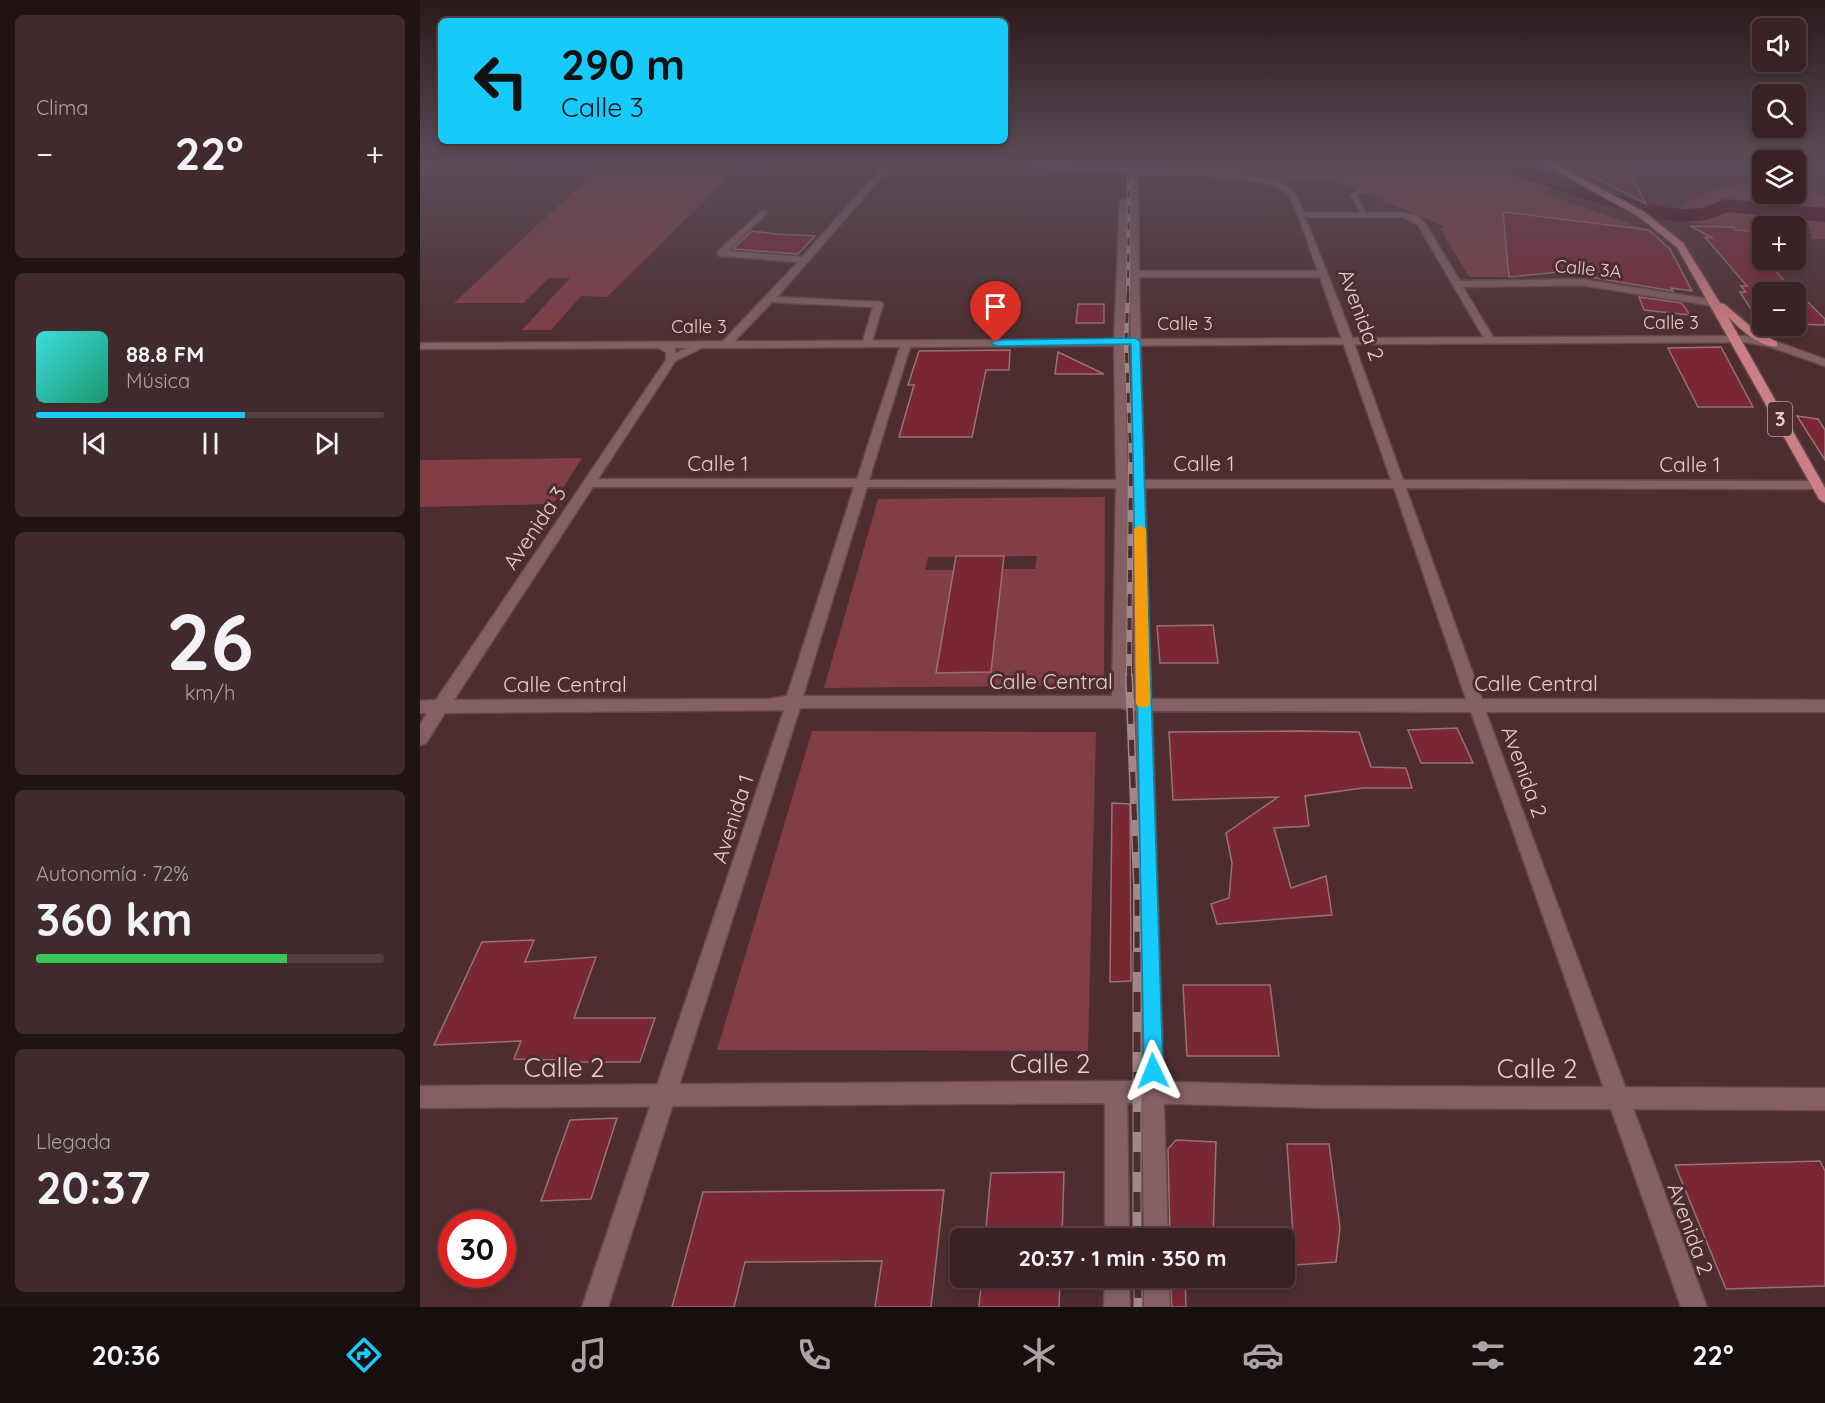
<!DOCTYPE html>
<html lang="es">
<meta charset="utf-8">
<style>
:root{--surface:#3a2224;--page:#412a2c;--text:#f1f3f6;--muted:#aba4a6;--line:#543f41;--accent:#16cafb}
body{margin:0;font-family:Quicksand,sans-serif;background:var(--page);color:var(--text);height:100vh;display:flex;flex-direction:column;font-size:22px;white-space:nowrap}
*{box-sizing:border-box;margin:0}
p{font-size:20px;color:var(--muted)}
.icon{flex:none;width:33px;height:33px;fill:none;stroke:currentColor;stroke-width:2;stroke-linecap:round;stroke-linejoin:round}
.map{position:relative;flex:1;overflow:hidden}
.sheet{display:flex;flex-direction:column;gap:15px;padding:15px;background:#201314;width:420px}
.sheet>*{flex:none}
.top-card{position:absolute;left:18px;top:18px;width:570px;height:126px;border-radius:9px;box-shadow:0 3px 9px #0003,0 0 0 2px var(--line);background:#16cafb;color:#111;overflow:hidden}
.buttons{position:absolute;left:1332px;top:18px;display:grid;gap:12px}
.buttons a{display:grid;place-items:center;width:54px;height:54px;border-radius:9px;background:var(--surface);box-shadow:0 3px 9px #0003,0 0 0 2px var(--line);font-size:30px}
.speed{position:absolute;left:18px;top:1210px;display:flex;gap:12px;font-size:30px;font-weight:700;text-align:center}
.speed>*{display:grid;place-content:center;width:78px;height:78px;border-radius:50%;background:var(--surface);box-shadow:0 3px 9px #0003,0 0 0 2px var(--line);line-height:1}
.speed .limit{border:9px solid #d22;background:#fff;color:#111}
.pin{position:absolute;display:grid;place-items:center;width:51px;height:51px;color:#fff;margin:-62px -26px;border-radius:50% 50% 50% 0;rotate:-45deg;box-shadow:0 0 6px #0007}
.pin .icon{rotate:45deg}
.me{position:absolute;width:66px;margin:-33px;rotate:358deg;stroke-linejoin:round;filter:drop-shadow(0 0 4px #0008)}
.turn{display:flex;align-items:center;gap:21px;height:126px;padding:0 24px;font-size:27px}
.turn .icon{width:78px;height:78px;stroke-width:2.5}
.turn b{display:block;font-size:42px;line-height:51px}
.big{font-size:45px;font-weight:800;line-height:1.1}
.sheet .card{flex:1;display:flex;flex-direction:column;justify-content:center;gap:9px;min-width:0;padding:0 21px;border-radius:9px;background:var(--page)}
.sheet .dial{align-items:center;gap:0}
.dial b{font-size:78px;line-height:1}
.song{display:flex;align-items:center;gap:18px}
.cover{width:72px;height:72px;border-radius:9px;background:linear-gradient(135deg,hsl(180 70% 55%),hsl(160 70% 35%))}
.played{height:6px;border-radius:3px;background:linear-gradient(90deg,var(--accent) 60%,var(--line) 60%)}
.keys{display:flex;justify-content:space-around;direction:ltr}
.heat{display:flex;justify-content:space-between;align-items:center;font-size:33px;direction:ltr}
.charge{height:9px;border-radius:4px;background:linear-gradient(90deg,#34c759 72%,var(--line) 0)}
.trip{position:absolute;left:530px;top:1228px;width:345px;height:60px;border-radius:9px;background:var(--surface);box-shadow:0 3px 9px #0003,0 0 0 2px var(--line);font-weight:800;line-height:60px;text-align:center}
.tabs{display:flex;height:96px;justify-content:space-around;align-items:center;background:#170e0e;color:var(--muted)}
.tabs .icon{width:42px;height:42px}
.tabs .active{color:var(--accent)}
.tabs b{font-size:27px;color:var(--text)}
main{display:flex;flex:1;min-height:0}
.map>svg:first-child{display:block}
.green{fill:#823e46;fill-rule:evenodd}
.lines{fill:none;stroke-linecap:round;stroke-linejoin:round}
.river{fill:#430413;fill-rule:evenodd}
.building{fill:#7a2735;stroke:#977275;stroke-width:1.5}
.service-casing{stroke:#63494c;stroke-width:3}
.minor-casing{stroke:#63494c;stroke-width:3}
.tertiary-casing{stroke:#63494c;stroke-width:3}
.secondary-casing{stroke:#63494c;stroke-width:3}
.primary-casing{stroke:#63494c;stroke-width:3}
.service{fill:#846063;fill-rule:evenodd}
.minor{fill:#846063;fill-rule:evenodd}
.tertiary{fill:#846063;fill-rule:evenodd}
.secondary{fill:#846063;fill-rule:evenodd}
.primary{fill:#ce7f86;fill-rule:evenodd}
.rail-far4-casing{stroke:#a18789;stroke-width:4}
.rail-far3-casing{stroke:#a18789;stroke-width:4.5}
.rail-far2-casing{stroke:#a18789;stroke-width:6}
.rail-far1-casing{stroke:#a18789;stroke-width:8}
.rail-casing{stroke:#a18789;stroke-width:9}
.rail-far4{stroke:#4d2d30;stroke-width:2;stroke-dasharray:8;stroke-linecap:butt}
.rail-far3{stroke:#4d2d30;stroke-width:3;stroke-dasharray:10;stroke-linecap:butt}
.rail-far2{stroke:#4d2d30;stroke-width:4;stroke-dasharray:12;stroke-linecap:butt}
.rail-far1{stroke:#4d2d30;stroke-width:5;stroke-dasharray:16;stroke-linecap:butt}
.rail{stroke:#4d2d30;stroke-width:7;stroke-dasharray:20;stroke-linecap:butt}
.route{fill:#16cafb;stroke:#0e83a3;stroke-width:1.5}
.slow{fill:#f59e0b}
.labels{text-anchor:middle;stroke-width:6;stroke-linejoin:round;paint-order:stroke}
.far-street-label{font-size:18px;fill:#e4cfd0;stroke:#4d2d30}
.shield{fill:#4d2d30;stroke:#b79ea0;stroke-width:1.5}
.shield-label{font-size:20px;font-weight:bold;fill:#e4cfd0}
.street-label{font-size:21px;fill:#e4cfd0;stroke:#4d2d30}
.near-street-label{font-size:26px;fill:#e4cfd0;stroke:#4d2d30}
</style>
<main>
<section class="sheet">
<div class="card"><p>Clima</p>
<div class="heat"><a>−</a><b class="big">22°</b><a>+</a></div>
</div>
<div class="card">
<div class="song"><i class="cover"></i><div><b>88.8 FM</b><p>Música</p></div></div>
<div class="played"></div>
<div class="keys"><svg class="icon" aria-label="previous" viewBox="0 0 24 24"><path d="M18 5L8 12l10 7zM5 5v14"/></svg><svg class="icon" aria-label="pause" viewBox="0 0 24 24"><path d="M8 5v14M16 5v14"/></svg><svg class="icon" aria-label="next" viewBox="0 0 24 24"><path d="M6 5l10 7-10 7zM19 5v14"/></svg></div>
</div>
<div class="card dial"><b>26</b><p>km/h</p></div>
<div class="card"><p>Autonomía · 72%</p><b class="big">360 km</b><div class="charge"></div></div>
<div class="card"><p>Llegada</p><b class="big">20:37</b></div>
</section>
<div class="map">
<svg width="1405" height="1307" viewBox="0 0 1405 1307">
<rect width="100%" height="100%" fill="#4d2d30"/>
<g class="green">
<polygon points="199,162 324,162 187,297 161,296 131,330 102,330 150,278 129,278 103,303 34,303 184,163"/>
<polygon points="730,162 1066,162 1135,187 1123,193 1227,230 1083,212 1089,277 1049,277 1020,228 1025,227 912,179 872,182 825,172 725,168"/>
<path d="M1342,183V194H1376V188L1405,196V239H1392L1388,225L1356,220L1357,226H1342V233L1250,219L1220,203L1260,208C1286,188 1311,185 1342,183Z"/>
<polygon points="162,458 133,504 0,507 0,460"/>
<path d="M685,497L684,685L404,688L458,499ZM617,556L615,569H582L570,672L517,673L534,570H505L508,557Z"/>
<polygon points="392,731 676,732 668,1051 297,1050"/>
</g>
<g class="lines">
<polygon class="river" points="1068,162 1096,162 1167,187 1229,204 1261,209 1283,208 1305,199 1405,208 1405,222 1308,212 1287,220 1261,222 1229,218 1152,196 1071,166"/>
</g>
<g class="building">
<polygon points="1145,162 1199,162 1206,166 1226,204"/>
<polygon points="1083,212 1229,230 1250,249 1272,291 1251,288 1253,291 1140,272 1089,277"/>
<polygon points="1270,226 1312,227 1315,230 1342,232 1342,260 1346,260 1374,292 1342,292 1342,323 1339,322 1320,292 1326,292 1321,286 1327,286 1285,237 1293,238"/>
<polygon points="332,231 356,234 395,236 378,254 313,249"/>
<polygon points="1376,294 1388,302 1405,319 1405,325 1376,324"/>
<polygon points="1219,297 1262,303 1270,315 1224,310"/>
<polygon points="658,304 684,304 684,323 656,323"/>
<polygon points="1301,347 1333,407 1278,407 1248,348"/>
<polygon points="590,350 589,370 566,370 552,437 479,437 494,385 488,385 499,351"/>
<polygon points="638,352 684,374 635,374"/>
<polygon points="1377,416 1398,419 1405,430 1405,460"/>
<polygon points="536,556 584,556 571,672 516,673"/>
<polygon points="793,625 798,663 740,663 737,626"/>
<polygon points="1037,728 1053,763 1001,763 988,730"/>
<polygon points="882,731 939,732 951,767 986,768 992,788 943,788 885,796 889,826 854,828 871,888 906,876 912,915 797,924 791,904 809,898 812,863 806,833 858,797 753,800 749,732"/>
<polygon points="692,803 710,804 711,981 690,982"/>
<polygon points="114,940 105,962 176,957 154,1018 235,1018 220,1062 138,1062 138,1060 94,1059 101,1041 14,1045 62,942"/>
<polygon points="763,985 850,985 859,1056 767,1056"/>
<polygon points="197,1118 171,1199 121,1201 150,1120"/>
<polygon points="756,1140 796,1142 793,1239 750,1239 748,1149"/>
<polygon points="867,1144 909,1144 920,1228 916,1262 875,1265"/>
<polygon points="1400,1161 1405,1171 1405,1286 1306,1289 1255,1165"/>
<polygon points="644,1172 642,1239 565,1239 571,1173"/>
<polygon points="524,1190 511,1307 455,1307 462,1261 325,1262 314,1307 252,1307 283,1192"/>
<polygon points="562,1278 640,1278 639,1307 559,1307"/>
<polygon points="750,1278 765,1278 766,1307 752,1307"/>
</g>
<g class="lines">
<g class="service-casing">
<polygon id="service" points="939,190 944,191 937,196 947,216 943,216 930,195"/>
</g>
<g class="minor-casing">
<g id="minor">
<polygon points="29,162 71,162 67,164 0,168 0,164"/>
<polygon points="467,162 475,162 357,297 461,302 463,304 451,346 442,344 453,307 352,302 311,345 303,345 303,341 378,262 301,256 298,255 298,251 343,210 347,212 346,214 308,251 382,257"/>
<path d="M550,162H595L827,175C860,181 871,179 884,213H983L997,216L1005,223L1040,281L1160,279L1295,300L1300,303L1295,306L1160,285L1043,287L1075,340L1070,343L1065,340L998,225L983,217H885L925,318L983,480L1398,481L1404,485L1398,489L986,488L1062,699L1405,700V712H1066L1287,1307H1261L1051,712L732,711L748,1239H724L716,711L700,708H380L188,1307H162L364,710L25,713L6,743L0,745V725L7,713H0V701L16,700L246,360V352L234,346V342H242L255,349L256,360L178,479H437L481,344L486,341L491,344L449,480H696L694,341L700,201L704,199L708,201L706,272L710,271V173L554,164ZM718,173C749,175 847,173 868,194C874,200 893,258 898,271H719ZM706,276L710,277L712,480H708L704,341ZM719,277H900L971,480H724ZM173,487H434L367,696L348,699L34,700ZM447,487L696,488L692,696H383ZM708,488H712L715,698L708,697ZM725,488H974L1046,699H731Z"/>
<polygon points="1376,164 1389,172 1387,179 1376,181 1376,177 1382,174 1376,169"/>
<polygon points="696,1081 704,1084 707,1092 709,1239 685,1239 685,1092 688,1084"/>
<polygon points="685,1278 709,1278 710,1307 684,1307"/>
<polygon points="724,1278 748,1278 750,1307 724,1307"/>
</g>
</g>
<g class="tertiary-casing">
<polygon id="tertiary" points="716,1081 908,1086 1405,1088 1405,1110 908,1108 716,1103 0,1108 0,1086"/>
</g>
<g class="secondary-casing">
<polygon id="secondary" points="1325,336 1357,342 1405,359 1405,366 1351,347 1325,342 282,348 251,363 247,362 247,358 266,348 0,349 0,343"/>
</g>
<g class="primary-casing">
<path id="primary" d="M1121,162H1131L1224,212L1263,243L1300,303L1304,304L1336,331L1357,342V346C1339,348 1320,328 1308,317L1405,488V503L1399,499L1257,247L1218,216Z"/>
</g>
<use href="#service" class="service"/>
<use href="#minor" class="minor"/>
<use href="#tertiary" class="tertiary"/>
<use href="#secondary" class="secondary"/>
<use href="#primary" class="primary"/>
<g class="rail-far4-casing">
<polyline id="rail-far4" points="708,294 709,162"/>
</g>
<g class="rail-far3-casing">
<polyline id="rail-far3" points="708,293 706,341 711,462"/>
</g>
<g class="rail-far2-casing">
<polyline id="rail-far2" points="709,678 711,461"/>
</g>
<g class="rail-far1-casing">
<polyline id="rail-far1" points="709,676 717,885 717,954"/>
</g>
<g class="rail-casing">
<g id="rail">
<polyline points="717,952 717,1239"/>
<polyline points="718,1278 718,1307"/>
</g>
</g>
<use href="#rail-far4" class="rail-far4"/>
<use href="#rail-far3" class="rail-far3"/>
<use href="#rail-far2" class="rail-far2"/>
<use href="#rail-far1" class="rail-far1"/>
<use href="#rail" class="rail"/>
</g>
<linearGradient id="sky" x2="0" y2="1"><stop stop-color="#2a191a"/><stop offset="0.47" stop-color="#5c4c59"/><stop offset="1" stop-color="#5c4c59" stop-opacity="0"/></linearGradient>
<rect width="1405" height="345" fill="url(#sky)"/>
<polygon class="route" points="715,338 720,341 743,1071 740,1078 733,1081 726,1078 724,1071 711,344 576,346 571,343 576,340"/>
<polygon class="slow" points="720,525 726,529 730,703 728,707 718,707 716,703 714,529"/>
<g class="labels">
<g class="far-street-label">
<text transform="translate(1168 269) rotate(5)" y="6">Calle 3A</text>
<text x="1251" y="329">Calle 3</text>
<text x="765" y="330">Calle 3</text>
<text x="279" y="333">Calle 3</text>
</g>
<rect class="shield" x="1348" y="402" width="24" height="34" rx="4.5"/>
<g class="shield-label">
<text x="1360" y="426">3</text>
</g>
<g class="street-label">
<text transform="translate(941 315) rotate(70)" y="7">Avenida 2</text>
<text x="298" y="471">Calle 1</text>
<text x="784" y="471">Calle 1</text>
<text x="1270" y="472">Calle 1</text>
<text transform="translate(115 528) rotate(-56)" y="7">Avenida 3</text>
<text x="631" y="689">Calle Central</text>
<text x="1116" y="691">Calle Central</text>
<text x="145" y="692">Calle Central</text>
<text transform="translate(1104 772) rotate(70)" y="7">Avenida 2</text>
<text transform="translate(313 819) rotate(-72)" y="7">Avenida 1</text>
<text transform="translate(1270 1229) rotate(70)" y="7">Avenida 2</text>
</g>
<g class="near-street-label">
<text x="630" y="1073">Calle 2</text>
<text x="144" y="1077">Calle 2</text>
<text x="1117" y="1078">Calle 2</text>
</g>
</g>
</svg>
<div class="buttons">
<a><svg class="icon" aria-label="sound" viewBox="0 0 24 24"><path d="M4 9h4l5-4v14l-5-4H4zM17 9q2 3 0 6"/></svg></a>
<a><svg class="icon" aria-label="search" viewBox="0 0 24 24"><circle cx="10" cy="10" r="6"/><path d="M15 15l6 6"/></svg></a>
<a><svg class="icon" aria-label="layers" viewBox="0 0 24 24"><path d="M12 4l9 5-9 5-9-5zM3 14l9 5 9-5"/></svg></a>
<a>+</a>
<a>−</a>
</div>
<div class="speed"><div class="limit">30</div></div>
<div class="pin" style="left:576px;top:343px;background:#d93025"><svg class="icon" aria-label="arrive" viewBox="0 0 24 24"><path d="M6 21V4h12l-3 4 3 4H6"/></svg></div>
<svg class="me" style="left:733px;top:1071px" viewBox="-20 -20 40 40"><path d="M0-17L14 15 0 8-14 15z" fill="#16cafb" stroke="#fff" stroke-width="4"/></svg>
<div class="trip">20:37 · 1 min · 350 m</div>
<div class="top-card">
<div class="turn"><svg class="icon" aria-label="left" viewBox="0 0 24 24"><path d="M17 20v-9H6M10 6l-5 5 5 5"/></svg><div><b>290 m</b>Calle 3</div></div>
</div>
</div>
</main>
<nav class="tabs">
<b>20:36</b>
<svg class="icon active" aria-label="directions" viewBox="0 0 24 24"><path d="M12 3l9 9-9 9-9-9zM9 14v-3h6M13 9l2 2-2 2"/></svg>
<svg class="icon" aria-label="music" viewBox="0 0 24 24"><path d="M9 18V5l10-2v13"/><circle cx="6" cy="18" r="3"/><circle cx="16" cy="16" r="3"/></svg>
<svg class="icon" aria-label="phone" viewBox="0 0 24 24"><path d="M5 4h4l2 5-3 2q2 4 5 5l2-3 5 2v4C11 20 4 13 5 4z"/></svg>
<svg class="icon" aria-label="climate" viewBox="0 0 24 24"><path d="M12 3v18M4 7l16 10M4 17L20 7"/></svg>
<svg class="icon" aria-label="car" viewBox="0 0 24 24"><path d="M5 17H2v-5l4-1 3-4h7l3 4 3 1v5h-3M9 17h6M6 11h13"/><circle cx="7" cy="17" r="2"/><circle cx="17" cy="17" r="2"/></svg>
<svg class="icon" aria-label="filters" viewBox="0 0 24 24"><path d="M4 7h16M4 17h16"/><circle cx="9" cy="7" r="2"/><circle cx="15" cy="17" r="2"/></svg>
<b>22°</b>
</nav>
